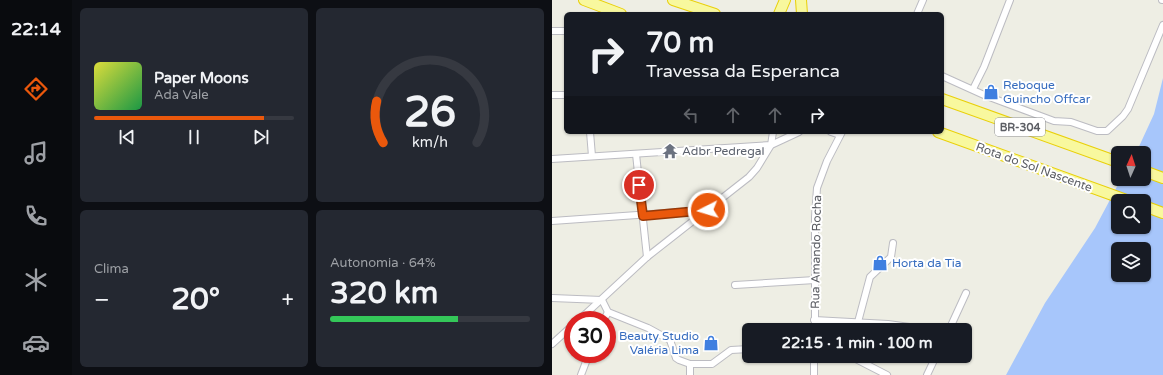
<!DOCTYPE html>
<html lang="pt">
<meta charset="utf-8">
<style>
:root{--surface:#171b24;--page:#242831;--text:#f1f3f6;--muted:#9ea1a6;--line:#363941;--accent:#ea580c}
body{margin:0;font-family:"Varela Round",sans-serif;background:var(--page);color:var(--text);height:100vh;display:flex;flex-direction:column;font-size:15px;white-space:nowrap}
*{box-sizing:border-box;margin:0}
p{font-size:13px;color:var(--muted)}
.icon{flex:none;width:22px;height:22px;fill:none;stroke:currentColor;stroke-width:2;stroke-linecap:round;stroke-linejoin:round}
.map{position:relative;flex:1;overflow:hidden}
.details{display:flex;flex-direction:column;gap:8px;padding:8px;background:#0d0f14;width:480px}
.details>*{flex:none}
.banner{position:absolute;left:12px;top:12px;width:380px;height:122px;border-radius:6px;box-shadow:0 1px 3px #0004;background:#171b24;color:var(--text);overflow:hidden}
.needle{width:26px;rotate:3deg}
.fabs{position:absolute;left:559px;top:146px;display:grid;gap:8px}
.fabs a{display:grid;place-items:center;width:40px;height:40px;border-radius:6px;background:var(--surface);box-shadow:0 1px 3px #0004;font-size:20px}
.speed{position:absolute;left:12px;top:311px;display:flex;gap:8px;font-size:20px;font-weight:700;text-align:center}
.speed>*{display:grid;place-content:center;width:52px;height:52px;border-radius:50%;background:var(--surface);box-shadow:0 1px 3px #0004;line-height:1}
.speed .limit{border:6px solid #d22;background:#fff;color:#111}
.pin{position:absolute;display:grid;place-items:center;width:34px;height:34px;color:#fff;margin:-17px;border:2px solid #fff;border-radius:50%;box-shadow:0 1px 4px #0007}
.me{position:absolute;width:44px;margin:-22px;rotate:265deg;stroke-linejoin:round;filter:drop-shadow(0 0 3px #0008)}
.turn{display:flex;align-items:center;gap:14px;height:84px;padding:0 16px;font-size:18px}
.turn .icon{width:52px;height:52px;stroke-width:2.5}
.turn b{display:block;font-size:28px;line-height:34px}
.lanes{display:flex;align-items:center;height:38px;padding:0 16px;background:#0003;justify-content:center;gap:20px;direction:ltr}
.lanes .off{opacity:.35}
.big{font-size:30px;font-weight:800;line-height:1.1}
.details .widget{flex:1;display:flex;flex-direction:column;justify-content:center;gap:6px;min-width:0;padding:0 14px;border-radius:6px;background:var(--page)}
.details .dial{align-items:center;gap:0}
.dial svg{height:104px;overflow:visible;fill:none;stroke:var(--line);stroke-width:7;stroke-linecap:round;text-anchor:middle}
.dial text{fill:var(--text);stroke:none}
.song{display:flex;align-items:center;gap:12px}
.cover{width:48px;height:48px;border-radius:6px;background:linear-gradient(135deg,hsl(60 70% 55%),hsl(140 70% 35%))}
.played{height:4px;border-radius:2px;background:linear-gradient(90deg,var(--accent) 85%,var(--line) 85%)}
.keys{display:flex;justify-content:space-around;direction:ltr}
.heat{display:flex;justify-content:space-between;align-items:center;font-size:22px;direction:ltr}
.charge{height:6px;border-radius:3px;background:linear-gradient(90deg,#34c759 64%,var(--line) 0)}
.details .tiles{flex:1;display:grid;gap:8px;grid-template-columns:repeat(2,1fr)}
.trip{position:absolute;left:190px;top:323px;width:230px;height:40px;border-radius:6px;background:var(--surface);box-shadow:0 1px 3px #0004;font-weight:800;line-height:40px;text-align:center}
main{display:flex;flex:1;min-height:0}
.tab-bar{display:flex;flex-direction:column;width:72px;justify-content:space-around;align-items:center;background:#090b0e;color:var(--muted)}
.tab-bar .icon{width:28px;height:28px}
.tab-bar .on{color:var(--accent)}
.tab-bar b{font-size:18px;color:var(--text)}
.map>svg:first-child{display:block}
.water{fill:#a7c6fb;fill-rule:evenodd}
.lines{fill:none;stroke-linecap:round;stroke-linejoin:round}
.minor-casing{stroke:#bcbcc2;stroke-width:8}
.trunk-casing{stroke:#e9d009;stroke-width:12}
.minor{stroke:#fff;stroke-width:6}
.trunk{stroke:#f8f89e;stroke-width:10}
.route-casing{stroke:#983908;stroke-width:10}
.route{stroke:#ea580c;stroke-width:7}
.labels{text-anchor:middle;stroke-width:4;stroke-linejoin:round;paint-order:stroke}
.shield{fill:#fff;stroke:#8d8e92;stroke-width:1}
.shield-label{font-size:11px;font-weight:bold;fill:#5c5e64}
.shop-label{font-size:12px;fill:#366cbe;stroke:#fff;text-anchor:start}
.worship-label{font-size:12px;fill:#5b616d;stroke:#fff;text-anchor:start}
.street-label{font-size:12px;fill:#5c5e64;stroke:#fff}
</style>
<main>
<nav class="tab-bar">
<b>22:14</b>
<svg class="icon on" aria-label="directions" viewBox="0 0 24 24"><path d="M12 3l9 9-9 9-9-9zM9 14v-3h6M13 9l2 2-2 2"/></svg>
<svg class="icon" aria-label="music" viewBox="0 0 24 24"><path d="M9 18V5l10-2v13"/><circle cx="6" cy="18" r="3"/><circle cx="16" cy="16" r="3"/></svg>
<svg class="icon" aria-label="phone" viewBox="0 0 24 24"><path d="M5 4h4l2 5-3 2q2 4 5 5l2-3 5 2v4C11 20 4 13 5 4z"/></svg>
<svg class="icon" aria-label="climate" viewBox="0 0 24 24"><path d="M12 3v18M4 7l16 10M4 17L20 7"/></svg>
<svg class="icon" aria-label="car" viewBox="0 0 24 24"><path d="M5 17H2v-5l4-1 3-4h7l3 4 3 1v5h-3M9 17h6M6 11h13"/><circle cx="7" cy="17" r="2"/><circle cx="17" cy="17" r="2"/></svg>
</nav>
<section class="details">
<div class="tiles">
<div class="widget">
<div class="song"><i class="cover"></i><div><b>Paper Moons</b><p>Ada Vale</p></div></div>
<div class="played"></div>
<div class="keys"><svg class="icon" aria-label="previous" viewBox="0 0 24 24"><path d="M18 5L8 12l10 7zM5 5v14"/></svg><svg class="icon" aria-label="pause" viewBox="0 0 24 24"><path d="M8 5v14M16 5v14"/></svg><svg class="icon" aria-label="next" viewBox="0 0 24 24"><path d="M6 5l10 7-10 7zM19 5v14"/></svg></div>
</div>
<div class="widget dial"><svg viewBox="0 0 100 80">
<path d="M14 69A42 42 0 1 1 86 69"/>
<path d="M14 69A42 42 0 0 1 9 37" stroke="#ea580c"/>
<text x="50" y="56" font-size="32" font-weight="700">26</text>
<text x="50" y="72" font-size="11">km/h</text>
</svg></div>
<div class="widget"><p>Clima</p>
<div class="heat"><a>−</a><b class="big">20°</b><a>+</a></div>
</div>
<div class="widget"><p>Autonomia · 64%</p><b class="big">320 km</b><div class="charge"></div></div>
</div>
</section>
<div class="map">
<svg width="611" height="375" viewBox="0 0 611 375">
<rect width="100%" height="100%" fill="#eeeee4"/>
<path class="water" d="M611,78V375H454L493,303L543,228L569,179H592V153H584L602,114ZM566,201H592V227H566ZM566,249H592V275H566Z"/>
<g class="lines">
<g class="minor-casing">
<g id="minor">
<polyline points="610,0 611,0"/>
<polyline points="365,14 371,0"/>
<polyline points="0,31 14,31"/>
<polyline points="390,76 432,95 502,121 519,122 545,131 555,131 571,116 576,109 611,25"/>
<polyline points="421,89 432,67 458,0"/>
<polyline points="0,95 14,95"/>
<polyline points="38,132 40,156"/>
<polyline points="279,132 288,135"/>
<polyline points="84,154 95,257"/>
<polyline points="0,159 219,145 221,132"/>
<polyline points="0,221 156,210"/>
<polyline points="183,285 263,280"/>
<polyline points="0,298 50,300 56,312 96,328 118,340 124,358 127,360 138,364 160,364 179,350 197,349"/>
<polyline points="27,320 95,257 197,177 205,168 219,145 247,132"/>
<polyline points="52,320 56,312"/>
<polyline points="262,320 336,324 379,330"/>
<polyline points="306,322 318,277 339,257 341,243"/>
<polyline points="263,330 263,217 265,188 275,161 290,132"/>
<polyline points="397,330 414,293"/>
<polyline points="0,344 21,325"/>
<polyline points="298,356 335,375"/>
<polyline points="29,375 37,354"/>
<polyline points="138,375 138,364"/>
<polyline points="262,375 262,356"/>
<polyline points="375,375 384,356"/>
</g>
</g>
<g class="trunk-casing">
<g id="trunk">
<polyline points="32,0 69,14"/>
<polyline points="121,0 163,14"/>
<polyline points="249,0 250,14"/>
<polyline points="227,14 233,0"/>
<polyline points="390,99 566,162"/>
<polyline points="386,132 577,201"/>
<polyline points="592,171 611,178"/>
<polyline points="592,206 611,213"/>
</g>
</g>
<use href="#minor" class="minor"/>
<use href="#trunk" class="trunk"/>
</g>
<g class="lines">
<g class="route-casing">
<polyline id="route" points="87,185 91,216 156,210"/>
</g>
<use href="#route" class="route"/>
</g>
<defs>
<g id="shop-bare" transform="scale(1.2)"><path d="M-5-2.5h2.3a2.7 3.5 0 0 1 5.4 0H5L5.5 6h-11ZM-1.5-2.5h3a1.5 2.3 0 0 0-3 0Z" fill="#3f7fe0" stroke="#fff" stroke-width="2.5" paint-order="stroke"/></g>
<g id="temple-bare" transform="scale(1.2)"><path d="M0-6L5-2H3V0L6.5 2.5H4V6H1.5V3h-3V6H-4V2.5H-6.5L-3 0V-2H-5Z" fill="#6b7280" stroke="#fff" stroke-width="2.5" paint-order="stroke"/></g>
</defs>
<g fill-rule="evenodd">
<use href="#shop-bare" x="439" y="92"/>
<use href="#temple-bare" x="118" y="151"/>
<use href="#shop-bare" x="328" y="263"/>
<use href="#shop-bare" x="159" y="343"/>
</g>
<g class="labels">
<rect class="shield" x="443" y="118" width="50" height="18" rx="3"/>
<g class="shield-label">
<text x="468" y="131">BR-304</text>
</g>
<g class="shop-label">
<text x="451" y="89">Reboque<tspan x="451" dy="14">Guincho Offcar</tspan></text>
<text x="340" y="267">Horta da Tia</text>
<text x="147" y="340" text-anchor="end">Beauty Studio<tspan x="147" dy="14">Valéria Lima</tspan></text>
</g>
<g class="worship-label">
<text x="130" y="155">Adbr Pedregal</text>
</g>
<g class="street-label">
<text transform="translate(482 167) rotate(20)" y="4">Rota do Sol Nascente</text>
<text transform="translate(264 252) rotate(-89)" y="4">Rua Amando Rocha</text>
</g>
</g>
</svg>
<div class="fabs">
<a><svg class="needle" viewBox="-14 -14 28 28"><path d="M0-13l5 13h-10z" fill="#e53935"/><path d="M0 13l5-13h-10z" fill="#9ea1a6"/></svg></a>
<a><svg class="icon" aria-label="search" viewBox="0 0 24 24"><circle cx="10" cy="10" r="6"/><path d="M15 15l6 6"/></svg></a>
<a><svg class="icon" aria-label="layers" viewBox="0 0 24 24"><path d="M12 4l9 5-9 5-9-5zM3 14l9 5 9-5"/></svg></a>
</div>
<div class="speed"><div class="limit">30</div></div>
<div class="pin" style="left:87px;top:185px;background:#d93025"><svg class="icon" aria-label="arrive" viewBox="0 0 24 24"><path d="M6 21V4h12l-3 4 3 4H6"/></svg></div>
<svg class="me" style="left:156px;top:210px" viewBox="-20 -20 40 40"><circle r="17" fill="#ea580c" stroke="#fff" stroke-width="3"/><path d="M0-11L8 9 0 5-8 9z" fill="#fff"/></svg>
<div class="trip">22:15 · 1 min · 100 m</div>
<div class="banner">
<div class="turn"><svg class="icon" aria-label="right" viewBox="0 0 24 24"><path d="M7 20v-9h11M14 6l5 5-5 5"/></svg><div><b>70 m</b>Travessa da Esperanca</div></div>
<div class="lanes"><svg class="icon off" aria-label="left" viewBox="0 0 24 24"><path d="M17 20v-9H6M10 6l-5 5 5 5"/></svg><svg class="icon off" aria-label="ahead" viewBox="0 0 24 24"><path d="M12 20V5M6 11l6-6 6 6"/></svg><svg class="icon off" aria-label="ahead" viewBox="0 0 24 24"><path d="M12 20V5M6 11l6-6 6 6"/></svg><svg class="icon" aria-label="right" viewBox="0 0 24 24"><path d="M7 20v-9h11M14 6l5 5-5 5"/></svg></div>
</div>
</div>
</main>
